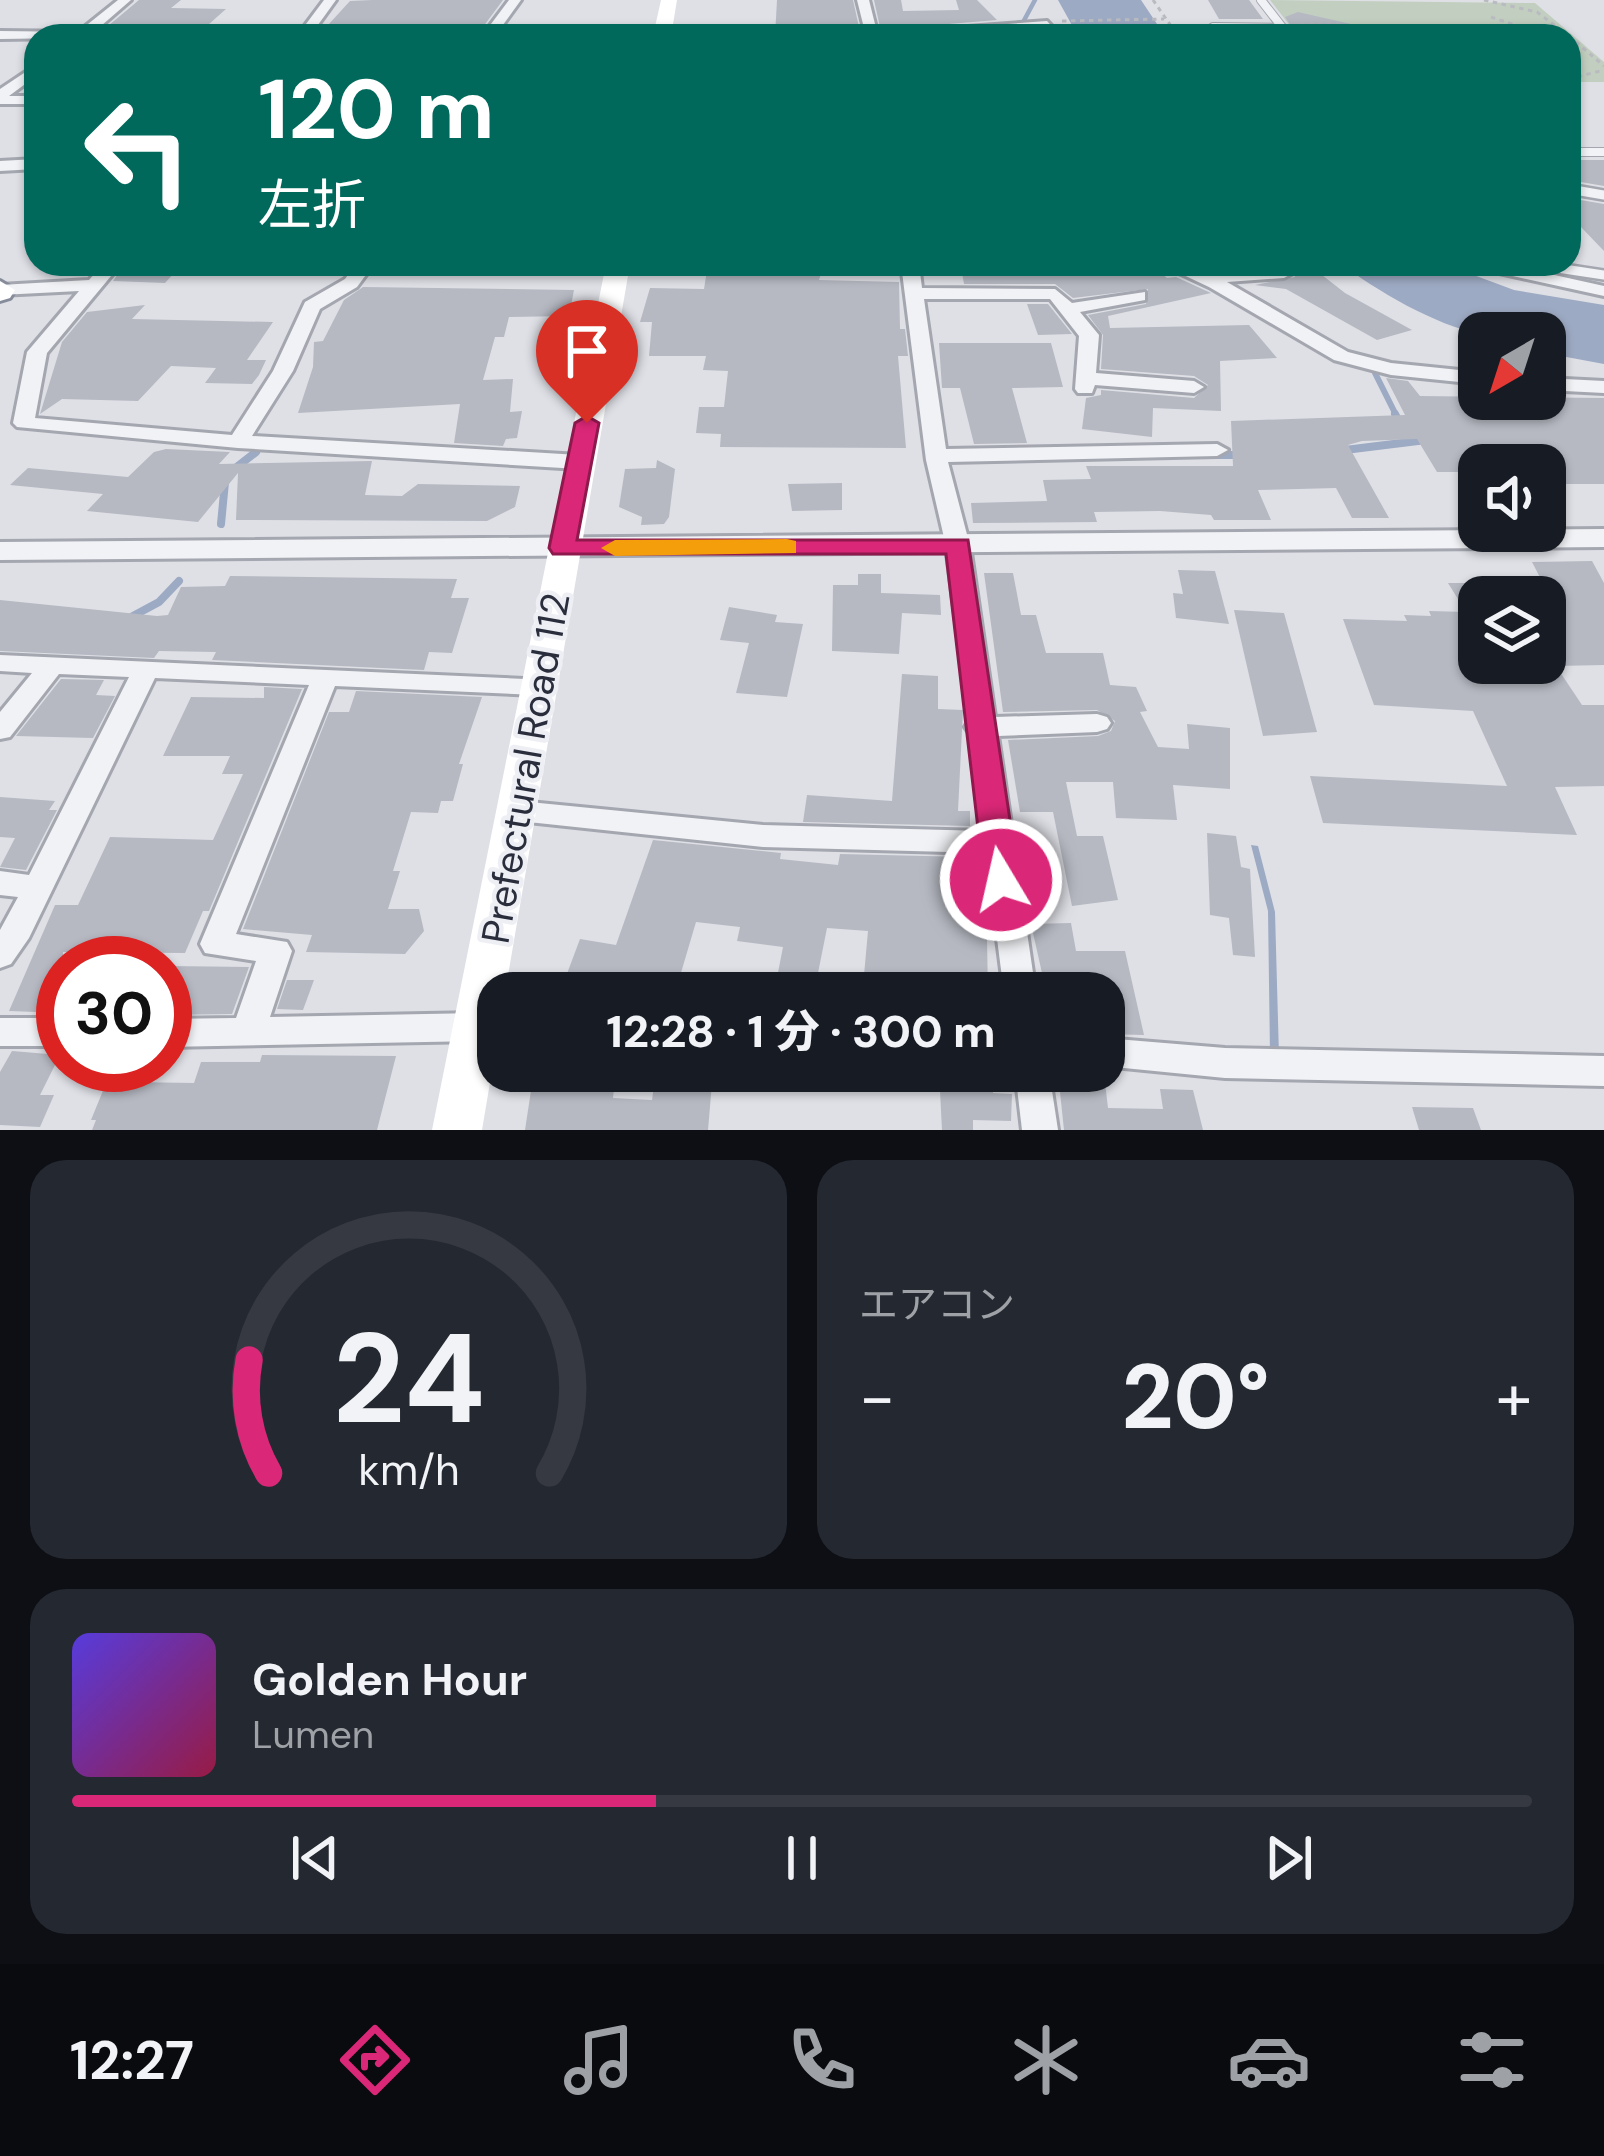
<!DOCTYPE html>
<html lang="ja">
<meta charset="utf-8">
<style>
:root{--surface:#171b24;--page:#242831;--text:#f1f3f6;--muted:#9ea1a6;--line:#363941;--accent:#db2777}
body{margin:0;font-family:"DM Sans","Noto Sans JP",sans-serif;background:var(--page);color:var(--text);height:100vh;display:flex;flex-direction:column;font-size:45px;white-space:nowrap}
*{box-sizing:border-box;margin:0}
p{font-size:39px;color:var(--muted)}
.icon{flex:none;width:66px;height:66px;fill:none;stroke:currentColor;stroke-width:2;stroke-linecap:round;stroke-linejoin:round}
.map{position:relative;height:1130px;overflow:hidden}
.sheet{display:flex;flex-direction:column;gap:30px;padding:30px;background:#0d0f14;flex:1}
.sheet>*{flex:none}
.top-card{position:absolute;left:24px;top:24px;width:1557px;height:252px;border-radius:36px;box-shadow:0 3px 9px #0004;background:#00695c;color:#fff;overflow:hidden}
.needle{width:78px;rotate:219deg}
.buttons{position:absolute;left:1458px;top:312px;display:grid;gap:24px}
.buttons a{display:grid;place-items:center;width:108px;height:108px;border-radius:24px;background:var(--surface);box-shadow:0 3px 9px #0004;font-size:60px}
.speed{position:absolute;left:36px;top:936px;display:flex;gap:24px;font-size:60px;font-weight:700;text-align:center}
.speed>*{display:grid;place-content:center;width:156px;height:156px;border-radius:50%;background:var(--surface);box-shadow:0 3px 9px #0004;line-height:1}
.speed .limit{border:18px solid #d22;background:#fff;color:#111}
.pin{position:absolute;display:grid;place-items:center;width:102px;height:102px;color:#fff;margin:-123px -51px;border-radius:50% 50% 50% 0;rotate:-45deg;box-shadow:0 0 12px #0007}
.pin .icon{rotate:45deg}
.me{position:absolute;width:132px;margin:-66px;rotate:351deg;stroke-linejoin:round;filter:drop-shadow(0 0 9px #0008)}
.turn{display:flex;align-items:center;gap:42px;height:252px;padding:0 36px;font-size:54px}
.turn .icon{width:156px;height:156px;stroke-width:2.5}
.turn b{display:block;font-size:84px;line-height:102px}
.big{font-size:90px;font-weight:800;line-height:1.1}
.sheet .widget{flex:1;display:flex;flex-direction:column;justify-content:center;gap:18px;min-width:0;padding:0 42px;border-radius:36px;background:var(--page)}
.sheet .dial{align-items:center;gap:0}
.dial svg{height:312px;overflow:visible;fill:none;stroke:var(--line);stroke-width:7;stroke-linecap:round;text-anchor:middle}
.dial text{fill:var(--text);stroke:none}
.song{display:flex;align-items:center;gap:36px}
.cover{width:144px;height:144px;border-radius:18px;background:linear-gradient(135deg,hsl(250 70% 55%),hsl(340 70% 35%))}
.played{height:12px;border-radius:6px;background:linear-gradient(90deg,var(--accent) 40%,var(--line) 40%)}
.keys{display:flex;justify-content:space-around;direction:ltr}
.heat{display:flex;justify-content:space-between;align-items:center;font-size:66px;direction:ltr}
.sheet .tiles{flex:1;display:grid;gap:30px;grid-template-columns:1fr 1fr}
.widget:last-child{grid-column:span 2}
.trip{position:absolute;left:477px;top:972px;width:648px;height:120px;border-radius:36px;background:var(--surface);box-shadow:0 3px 9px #0004;font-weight:800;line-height:120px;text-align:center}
.menu{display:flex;height:192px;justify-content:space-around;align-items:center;background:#090b0e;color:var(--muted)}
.menu .icon{width:84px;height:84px}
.menu .current{color:var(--accent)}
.menu b{font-size:54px;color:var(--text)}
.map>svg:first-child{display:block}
.green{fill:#c2cfc0}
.water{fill:#9daac3}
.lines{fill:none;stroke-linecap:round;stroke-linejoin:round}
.stream-far2{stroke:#9daac3;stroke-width:4.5}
.stream-far1{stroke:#9daac3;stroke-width:6}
.stream{stroke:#9daac3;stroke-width:8}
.building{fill:#b6b9c2}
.service-far1-casing{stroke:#a5a7b0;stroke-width:10}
.service-casing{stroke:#a5a7b0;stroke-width:14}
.minor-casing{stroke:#a5a7b0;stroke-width:6}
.tertiary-casing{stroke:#a5a7b0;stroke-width:6}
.trunk-casing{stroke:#878c9b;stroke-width:6}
.path{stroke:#b9bbc1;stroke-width:3;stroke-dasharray:4.5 4.5;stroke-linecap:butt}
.service-far1{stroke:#f1f2f5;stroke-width:8}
.service{stroke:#f1f2f5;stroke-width:9}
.minor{fill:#f1f2f5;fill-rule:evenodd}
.tertiary{fill:#f1f2f5;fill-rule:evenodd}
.secondary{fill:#fff;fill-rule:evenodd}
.trunk{fill:#fff;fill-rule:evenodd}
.route{fill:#db2777;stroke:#8e194d;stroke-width:3}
.slow{fill:#f59e0b}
.labels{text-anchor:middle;stroke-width:9;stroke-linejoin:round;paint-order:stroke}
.street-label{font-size:39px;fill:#292d3c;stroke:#eeeff4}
</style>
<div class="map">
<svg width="1604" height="1130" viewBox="0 0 1604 1130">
<rect width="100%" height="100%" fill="#dfe0e6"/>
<polygon class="green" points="1270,0 1535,3 1604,62 1604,82 1569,82 1569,36 1298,36"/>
<g class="water">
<polygon points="1058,0 1141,0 1165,36 1078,36"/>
<path d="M1342,264H1444L1514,290L1604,305V364L1545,353V333C1524,333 1498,337 1478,333C1439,327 1373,289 1342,264Z"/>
<polygon points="1251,845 1258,846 1275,912 1279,1056 1270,1055 1268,911"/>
</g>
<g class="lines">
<polyline class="stream-far2" points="1021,26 1035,0"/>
<polyline class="stream-far1" points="1375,373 1397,417"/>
<g class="stream">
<polyline points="1395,414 1398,420"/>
<polyline points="1345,450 1426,440"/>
<polyline points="1208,455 1241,455"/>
<polyline points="233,470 256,452"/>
<polyline points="221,524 225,482"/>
<polyline points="133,616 159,602 179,581"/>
</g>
</g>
<g class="building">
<polygon points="139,0 181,0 171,8 226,9 200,32 108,26"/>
<polygon points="372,0 503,0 480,31 459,31 456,36 318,36 350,1"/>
<polygon points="777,0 853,0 861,36 775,36"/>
<polygon points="874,0 901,0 903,11 959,10 956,0 977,0 997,20 900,28 882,36"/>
<polygon points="1208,0 1249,0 1263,19 1219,19"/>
<polygon points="1298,12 1364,27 1363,35 1297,35 1285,17"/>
<polygon points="1569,160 1604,160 1604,186 1569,180"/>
<polygon points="1569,198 1604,204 1604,251 1581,227 1569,227"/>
<polygon points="125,264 182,264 165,283 113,281"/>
<polygon points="708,264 824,264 819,280 899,282 900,329 905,329 908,356 898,356 906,448 720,447 721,434 696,433 699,407 724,407 728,371 703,370 706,356 649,356 652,322 640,322 650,288 704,289"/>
<polygon points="996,264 1094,264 1096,275 1152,266 1167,278 1176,277 1211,293 1108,316 1110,328 1249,325 1277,358 1220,361 1221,411 1153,408 1152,437 1082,429 1086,398 1101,395 1101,390 1194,398 1208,385 1194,376 1101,369 1103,335 1088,315 1146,304 1148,289 1073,298 1055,284 964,284 961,267"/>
<polygon points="1220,264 1308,264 1345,293 1412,330 1377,340 1286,289 1255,285 1295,277 1290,265 1219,269 1226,268"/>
<polygon points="363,287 574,290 569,316 509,317 504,337 495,337 483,380 513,379 510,412 522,411 517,438 506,439 503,446 454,443 460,404 298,413 313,367 314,342 323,341 344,300"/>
<polygon points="1027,304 1048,304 1072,334 1038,335"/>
<polygon points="145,305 132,319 273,322 247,360 266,360 259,375 252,384 205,383 216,368 171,366 138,401 62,399 40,414 62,342 87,312"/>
<polygon points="939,343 1051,343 1063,387 1012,388 1027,443 974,444 960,388 942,388"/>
<polygon points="1386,378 1408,381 1420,396 1604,398 1604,484 1545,484 1545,465 1479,465 1479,494 1465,472 1437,472 1417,439 1362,441 1348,445 1389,518 1352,518 1336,488 1258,490 1271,520 1214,520 1211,515 1160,511 1094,512 1097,522 973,523 971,503 1047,501 1043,480 1091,479 1086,466 1233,466 1231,421 1405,415"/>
<polygon points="166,449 230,452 219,464 372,461 365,495 402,496 418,484 520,486 515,507 487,521 236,520 238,473 198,522 87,511 103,494 10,485 28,468 128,477 154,452"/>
<polygon points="657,460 675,469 669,517 664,524 641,525 642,517 619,507 625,469 656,468"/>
<polygon points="842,483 842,510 792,511 788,484"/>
<polygon points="1592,561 1604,583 1604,665 1556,666 1582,705 1604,705 1604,786 1555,787 1577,835 1323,823 1310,776 1507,786 1473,711 1374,705 1343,619 1407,621 1404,615 1431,616 1429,611 1466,612 1448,583 1479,583 1479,663 1545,663 1545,587 1532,562"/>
<polygon points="1178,570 1215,571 1229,624 1176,618 1173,593 1183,594"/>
<polygon points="984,573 1013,573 1021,615 1036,615 1046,653 1103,653 1110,685 1136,687 1147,711 1140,712 1158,747 1189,749 1187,724 1230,728 1230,789 1173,785 1177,820 1116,818 1113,782 1066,782 1077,836 1103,836 1118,900 1072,906 1053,812 1020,812 1008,740 1098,736 1111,731 1115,721 1097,710 1003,712"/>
<polygon points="858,574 881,574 881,593 940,595 941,615 902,613 899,654 832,651 833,585 858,585"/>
<polygon points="230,576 457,579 451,598 469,598 452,653 429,652 424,670 212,660 216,652 159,651 154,658 0,651 0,600 157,616 168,615 181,587 225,586"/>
<polygon points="729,607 777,615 775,622 803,624 787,697 736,693 749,643 720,640"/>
<polygon points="1234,610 1284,613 1317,732 1263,736"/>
<polygon points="902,674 938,676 938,709 963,710 958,811 970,811 970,826 803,822 807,795 892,801"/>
<polygon points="61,679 104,680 96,695 115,696 93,738 16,736"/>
<polygon points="264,687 302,689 209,911 203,911 185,953 63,952 63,1013 9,1011 55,905 78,905 110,837 213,840 243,774 222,774 230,756 163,756 191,697 264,698"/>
<polygon points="356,691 482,697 459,764 463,764 453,801 441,801 438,813 411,812 393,871 400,871 388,909 419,909 424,931 405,954 306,952 312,935 243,929 329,712 349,712"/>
<polygon points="0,797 55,801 49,810 57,810 26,870 0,867 15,838 0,837"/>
<polygon points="1207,833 1236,836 1241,867 1250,869 1255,957 1233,955 1229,918 1210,915"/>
<polygon points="653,840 781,853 780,859 838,865 840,854 968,857 967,884 986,886 988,993 874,993 876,976 864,975 868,931 827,928 814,993 774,993 783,947 737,941 740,927 696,922 675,993 565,979 580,939 616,945"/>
<polygon points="1071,923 1076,951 1125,951 1144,1035 1104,1034 1104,993 1058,993 1054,972 1042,973 1031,924"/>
<polygon points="169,966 249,967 232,1014 165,1015"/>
<polygon points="287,980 314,980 303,1010 277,1009"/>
<polygon points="12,1051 60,1055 40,1095 54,1095 40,1127 0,1125 0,1072"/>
<polygon points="262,1055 396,1056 377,1130 92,1130 96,1120 91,1120 111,1071 137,1071 132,1082 194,1083 201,1062 260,1062"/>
<polygon points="534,1071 616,1071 613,1098 652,1100 656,1071 713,1071 708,1130 525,1130"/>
<polygon points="939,1071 992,1071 993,1093 1012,1094 1011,1121 973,1120 973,1130 942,1130"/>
<polygon points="1058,1073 1104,1074 1108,1108 1163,1109 1160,1089 1193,1090 1203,1130 1064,1130"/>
<polygon points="1412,1107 1473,1108 1481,1130 1419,1130"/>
</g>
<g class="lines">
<g class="service-far1-casing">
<g id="service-far1">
<polyline points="1261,0 1289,36"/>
<polyline points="1219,36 1213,27 1283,28"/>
<polyline points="1569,152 1604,152"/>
</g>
</g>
<g class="service-casing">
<g id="service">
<polyline points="1569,189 1604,195"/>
<polyline points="1531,264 1604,275"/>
</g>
</g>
<g class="minor-casing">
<g id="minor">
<polygon points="118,0 131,0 94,32 191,32 197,36 0,39 0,31 78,32"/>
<polygon points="324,0 336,0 310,36 297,36"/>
<polygon points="509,0 521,0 495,36 482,36"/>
<polygon points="857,0 869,0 878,36 866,36"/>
<polygon points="1047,21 1061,36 1048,36 1044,29 894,36 900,32"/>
<polygon points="36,65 36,76 9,96 36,96 36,104 0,104 0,89"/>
<polygon points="36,159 36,169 0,171 0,161"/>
<polygon points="103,264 121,264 47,353 35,418 232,435 273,371 305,302 345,279 356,264 374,264 357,287 320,309 293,371 252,436 579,455 590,462 579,469 238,448 17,427 13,423 27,352 79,291 0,295 0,285 89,280"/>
<polygon points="901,264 919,264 922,288 1055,289 1072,303 1145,292 1145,300 1080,312 1099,335 1096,373 1194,381 1204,387 1194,393 1095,385 1092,393 1078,393 1075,389 1079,336 1050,299 924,299 946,449 1217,444 1228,450 1217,456 948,462 970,546 995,717 1097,714 1107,717 1111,723 1107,729 1097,732 998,736 1036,993 1004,993 986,853 763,847 519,821 509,818 504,811 509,804 519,801 763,825 983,831 970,734 965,727 969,721 946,546 926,460"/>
<polygon points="1160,264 1185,264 1209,274 1290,269 1293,273 1284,278 1227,282 1348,352 1391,363 1479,372 1479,384 1391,375 1334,360 1209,287"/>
<polygon points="1472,264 1505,264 1604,286 1604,296 1481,269"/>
<polygon points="1545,378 1604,381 1604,393 1545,390"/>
<polygon points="0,655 546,680 550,686 537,695 335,686 236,934 287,942 292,951 270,1017 478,1013 490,1017 495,1027 490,1037 478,1041 165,1047 165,1019 236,1018 256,961 205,953 200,944 309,685 155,678 29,938 11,964 0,968 0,930 18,897 0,895 0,871 29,875 129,677 59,674 10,737 0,739 0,712 32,673 0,671"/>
<polygon points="487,976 539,984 543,993 498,993 498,1003 475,998 471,989 475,980"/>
<rect x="0" y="1018" width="63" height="28"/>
<polygon points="1104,1038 1225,1048 1604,1056 1604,1086 1225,1078 1104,1066"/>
<polygon points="1015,1071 1049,1071 1058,1130 1022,1130"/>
</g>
</g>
<g class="tertiary-casing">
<polygon id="tertiary" points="1604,529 1604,547 0,560 0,542"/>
</g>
<g class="trunk-casing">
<polygon id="trunk" points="0,281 15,290 10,298 0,301"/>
</g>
<g class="path">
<polyline points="1153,0 1178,36"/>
<polyline points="1484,0 1537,12 1569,36"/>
<polyline points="1491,17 1527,29"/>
<polyline points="1062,21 1164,19"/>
<polyline points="1300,24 1334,22 1389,36"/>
<polyline points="1308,26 1322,36"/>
<polyline points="1462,36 1479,29 1564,32"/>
<polyline points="1569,36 1604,66"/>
<polyline points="1569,79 1604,70"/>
</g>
<use href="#service-far1" class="service-far1"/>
<use href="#service" class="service"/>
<use href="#minor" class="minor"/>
<use href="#tertiary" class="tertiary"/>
<g class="secondary">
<polygon points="661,0 677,0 671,36 653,36"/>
<polygon points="606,264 630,264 505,993 498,993 498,1035 482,1130 432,1130"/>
</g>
<use href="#trunk" class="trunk"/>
</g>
<polygon class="route" points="587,416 599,423 577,540 968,540 1019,880 1013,889 989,889 984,880 946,554 553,554 549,548 575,423"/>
<polygon class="slow" points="787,539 796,541 796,553 615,556 601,548 615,540"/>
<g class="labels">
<g class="street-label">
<text transform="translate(525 768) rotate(-80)" y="14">Prefectural Road 112</text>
</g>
</g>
</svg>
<div class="buttons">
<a><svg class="needle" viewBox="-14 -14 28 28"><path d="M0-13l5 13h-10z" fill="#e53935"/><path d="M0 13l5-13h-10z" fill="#9ea1a6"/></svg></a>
<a><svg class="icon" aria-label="sound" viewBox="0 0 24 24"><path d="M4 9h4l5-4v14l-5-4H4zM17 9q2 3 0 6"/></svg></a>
<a><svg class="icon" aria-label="layers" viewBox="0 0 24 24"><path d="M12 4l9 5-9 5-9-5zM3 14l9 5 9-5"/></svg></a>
</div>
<div class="speed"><div class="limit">30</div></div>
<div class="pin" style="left:587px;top:423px;background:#d93025"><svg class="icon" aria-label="arrive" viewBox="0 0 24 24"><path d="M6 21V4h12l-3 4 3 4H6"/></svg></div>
<svg class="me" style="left:1001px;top:880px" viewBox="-20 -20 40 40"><circle r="17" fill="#db2777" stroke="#fff" stroke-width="3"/><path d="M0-11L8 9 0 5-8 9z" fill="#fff"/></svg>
<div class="trip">12:28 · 1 分 · 300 m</div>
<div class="top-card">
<div class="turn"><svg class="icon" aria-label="left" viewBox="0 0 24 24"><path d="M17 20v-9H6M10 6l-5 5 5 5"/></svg><div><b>120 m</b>左折</div></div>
</div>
</div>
<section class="sheet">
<div class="tiles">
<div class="widget dial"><svg viewBox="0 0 100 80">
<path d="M14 69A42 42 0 1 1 86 69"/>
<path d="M14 69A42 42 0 0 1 9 40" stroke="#db2777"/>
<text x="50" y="56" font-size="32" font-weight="700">24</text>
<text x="50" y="72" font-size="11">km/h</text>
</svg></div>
<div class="widget"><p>エアコン</p>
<div class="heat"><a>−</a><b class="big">20°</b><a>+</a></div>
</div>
<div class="widget">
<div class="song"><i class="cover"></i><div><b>Golden Hour</b><p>Lumen</p></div></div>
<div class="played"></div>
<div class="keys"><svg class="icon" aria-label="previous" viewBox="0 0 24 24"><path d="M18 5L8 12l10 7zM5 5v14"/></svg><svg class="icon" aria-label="pause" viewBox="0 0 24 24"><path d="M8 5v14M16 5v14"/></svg><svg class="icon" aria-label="next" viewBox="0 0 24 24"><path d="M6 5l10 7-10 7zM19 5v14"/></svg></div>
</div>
</div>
</section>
<nav class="menu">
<b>12:27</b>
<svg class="icon current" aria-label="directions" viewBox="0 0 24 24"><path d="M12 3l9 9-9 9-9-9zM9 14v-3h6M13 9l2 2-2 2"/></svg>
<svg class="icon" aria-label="music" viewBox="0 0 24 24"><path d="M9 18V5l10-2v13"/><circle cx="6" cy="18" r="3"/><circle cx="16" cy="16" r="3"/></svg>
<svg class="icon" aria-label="phone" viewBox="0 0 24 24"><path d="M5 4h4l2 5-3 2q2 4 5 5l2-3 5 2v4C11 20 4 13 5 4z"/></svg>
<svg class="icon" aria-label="climate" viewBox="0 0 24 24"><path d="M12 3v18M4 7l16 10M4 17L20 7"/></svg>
<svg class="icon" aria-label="car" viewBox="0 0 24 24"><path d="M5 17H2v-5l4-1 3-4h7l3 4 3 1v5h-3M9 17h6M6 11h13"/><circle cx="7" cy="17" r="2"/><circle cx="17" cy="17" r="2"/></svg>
<svg class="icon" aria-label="filters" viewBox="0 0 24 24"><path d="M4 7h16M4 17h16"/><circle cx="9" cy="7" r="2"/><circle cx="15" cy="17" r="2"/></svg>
</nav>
